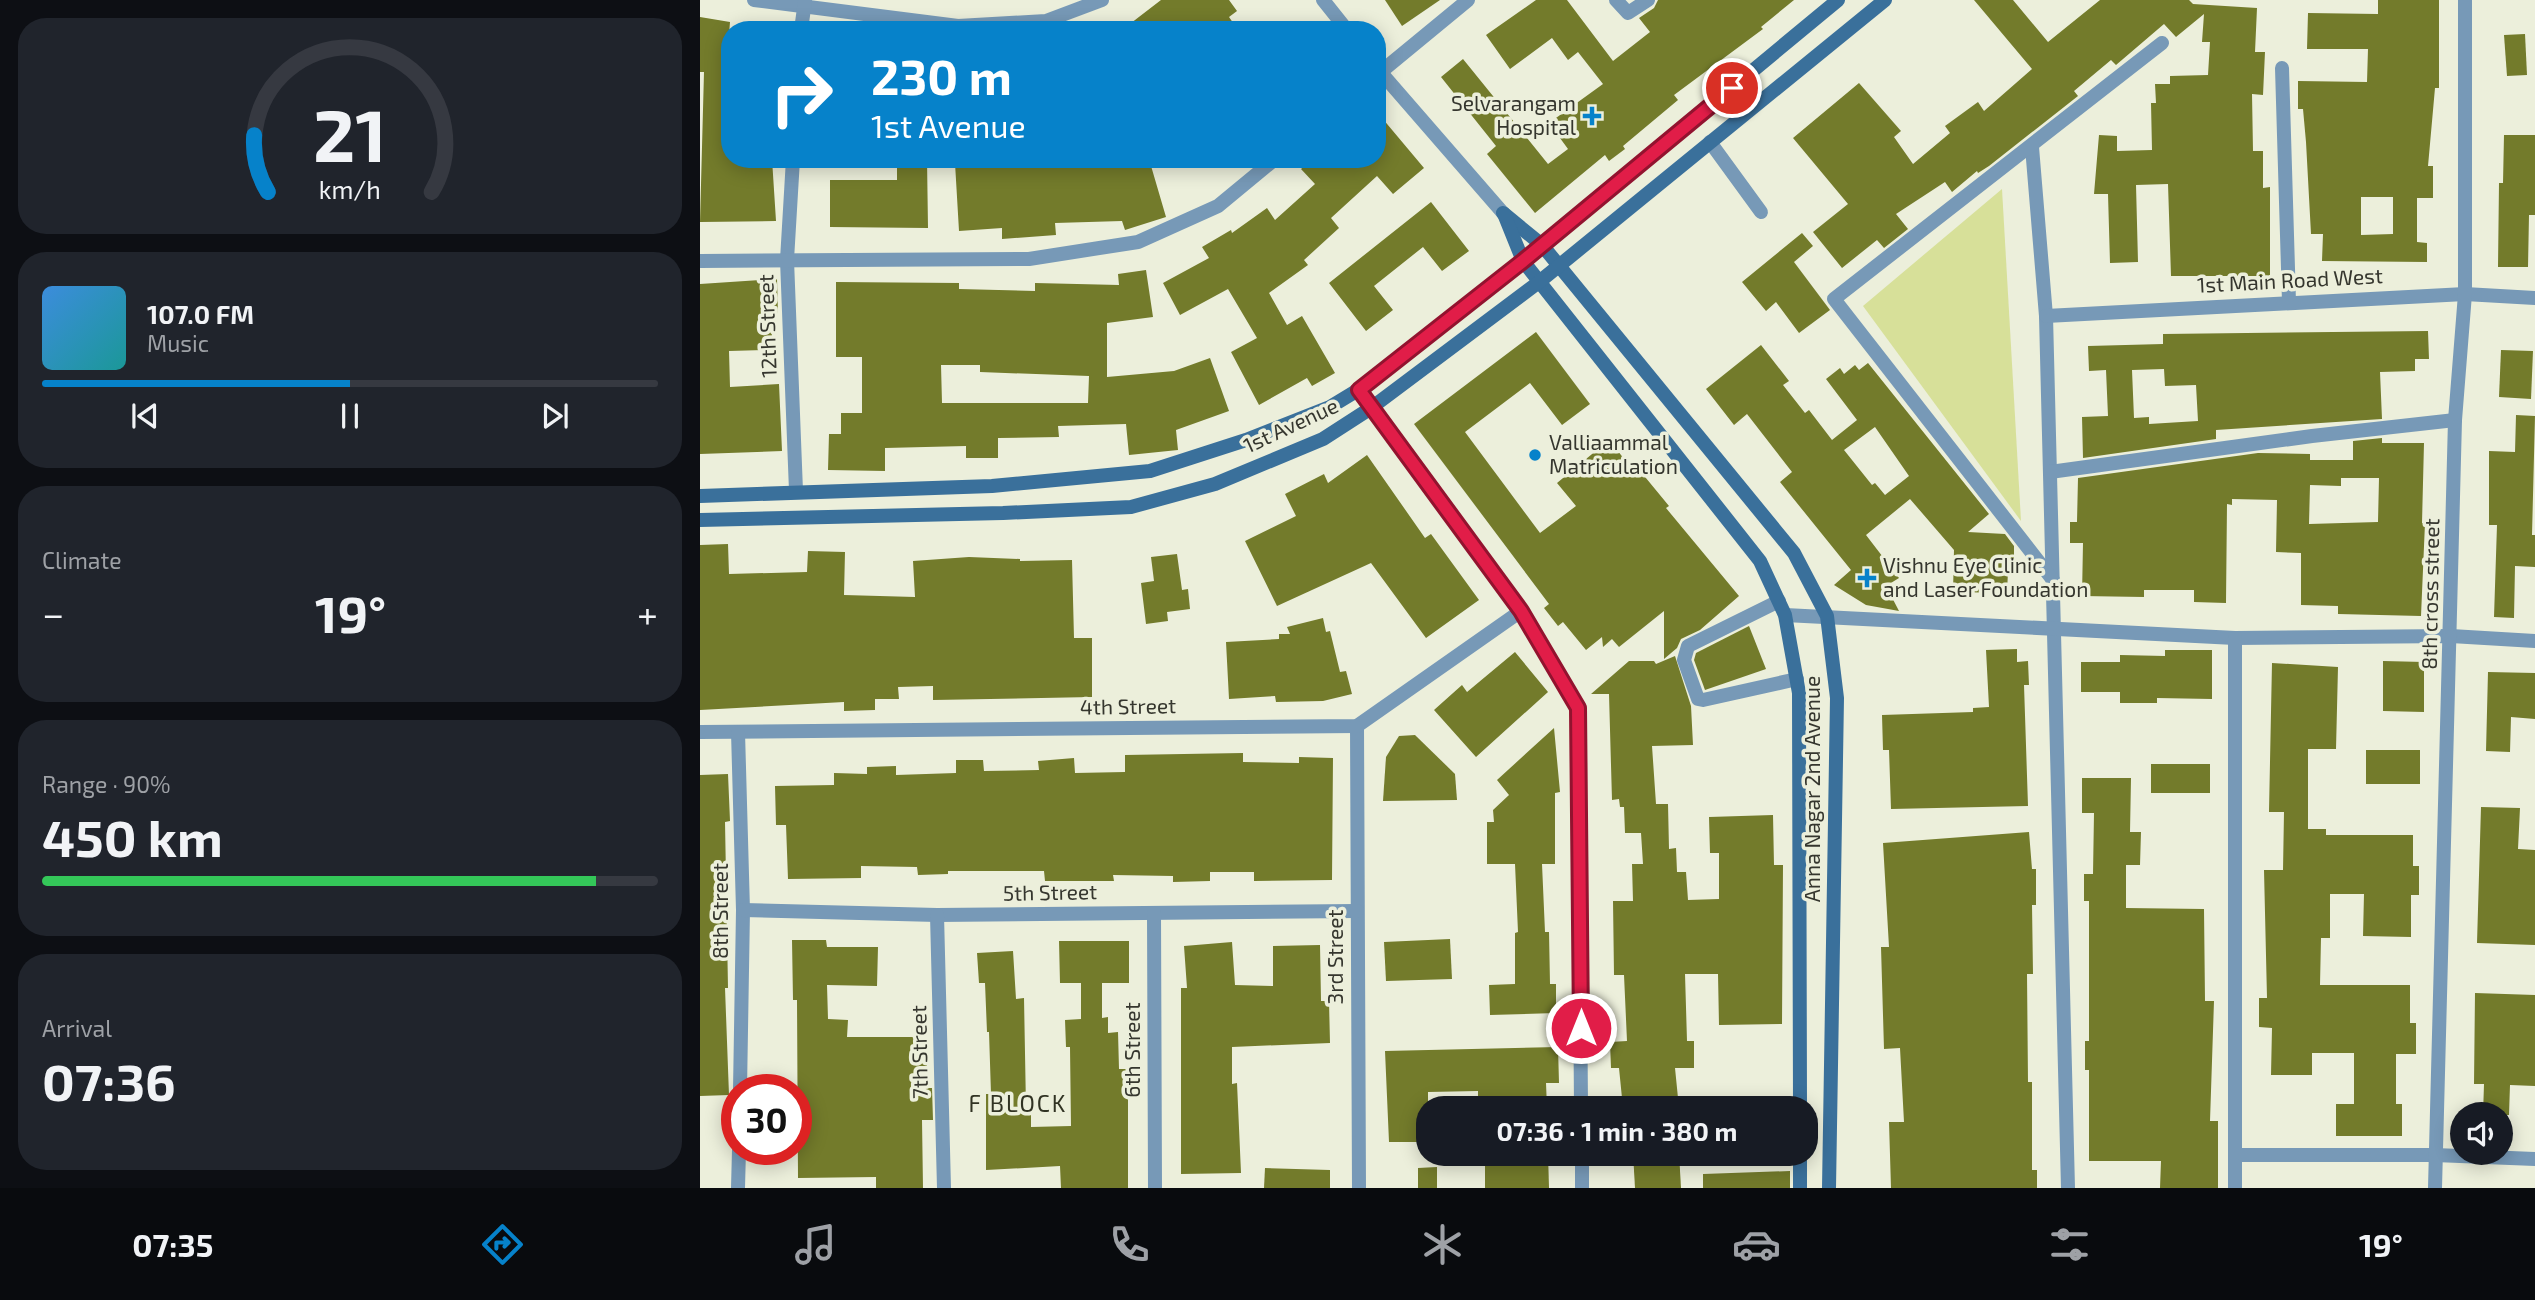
<!DOCTYPE html>
<meta charset="utf-8">
<style>
:root{--surface:#171b24;--page:#20242c;--text:#f1f3f6;--muted:#9ea1a6;--line:#363941;--accent:#0682ca}
body{margin:0;font-family:"Exo 2",sans-serif;background:var(--page);color:var(--text);height:100vh;display:flex;flex-direction:column;font-size:26px;white-space:nowrap}
*{box-sizing:border-box;margin:0}
p{font-size:23px;color:var(--muted)}
.icon{flex:none;width:38px;height:38px;fill:none;stroke:currentColor;stroke-width:2;stroke-linecap:round;stroke-linejoin:round}
.map{position:relative;flex:1;overflow:hidden}
.side{display:flex;flex-direction:column;gap:18px;padding:18px;background:#0d0f14;width:700px}
.side>*{flex:none}
.hud{position:absolute;left:21px;top:21px;width:665px;height:147px;border-radius:28px;box-shadow:0 4px 18px #0003;background:#0682ca;color:#fff;overflow:hidden}
.tools{position:absolute;left:1750px;top:1102px;display:grid;gap:14px}
.tools a{display:grid;place-items:center;width:63px;height:63px;border-radius:50%;background:var(--surface);box-shadow:0 4px 18px #0003;font-size:35px}
.speed{position:absolute;left:21px;top:1074px;display:flex;gap:14px;font-size:35px;font-weight:700;text-align:center}
.speed>*{display:grid;place-content:center;width:91px;height:91px;border-radius:50%;background:var(--surface);box-shadow:0 4px 18px #0003;line-height:1}
.speed .limit{border:10px solid #d22;background:#fff;color:#111}
.pin{position:absolute;display:grid;place-items:center;width:60px;height:60px;color:#fff;margin:-30px;border:4px solid #fff;border-radius:50%;box-shadow:0 2px 7px #0007}
.me{position:absolute;width:77px;margin:-38px;rotate:0deg;stroke-linejoin:round;filter:drop-shadow(0 0 5px #0008)}
.turn{display:flex;align-items:center;gap:24px;height:147px;padding:0 35px;font-size:32px}
.turn .icon{width:91px;height:91px;stroke-width:2.5}
.turn b{display:block;font-size:49px;line-height:60px}
.big{font-size:52px;font-weight:700;line-height:1.1}
.side .card{flex:1;display:flex;flex-direction:column;justify-content:center;gap:10px;min-width:0;padding:0 24px;border-radius:28px;background:var(--page)}
.side .dial{align-items:center;gap:0}
.dial svg{height:182px;overflow:visible;fill:none;stroke:var(--line);stroke-width:7;stroke-linecap:round;text-anchor:middle}
.dial text{fill:var(--text);stroke:none}
.song{display:flex;align-items:center;gap:21px}
.cover{width:84px;height:84px;border-radius:10px;background:linear-gradient(135deg,hsl(210 70% 55%),hsl(180 70% 35%))}
.played{height:7px;border-radius:4px;background:linear-gradient(90deg,var(--accent) 50%,var(--line) 50%)}
.keys{display:flex;justify-content:space-around;direction:ltr}
.heat{display:flex;justify-content:space-between;align-items:center;font-size:38px;direction:ltr}
.charge{height:10px;border-radius:5px;background:linear-gradient(90deg,#34c759 90%,var(--line) 0)}
.trip{position:absolute;left:716px;top:1096px;width:402px;height:70px;border-radius:28px;background:var(--surface);box-shadow:0 4px 18px #0003;font-weight:700;line-height:70px;text-align:center}
.tabs{display:flex;height:112px;justify-content:space-around;align-items:center;background:#090b0e;color:var(--muted)}
.tabs .icon{width:49px;height:49px}
.tabs .current{color:var(--accent)}
.tabs b{font-size:32px;color:var(--text)}
main{display:flex;flex:1;min-height:0}
.map>svg:first-child{display:block}
.green{fill:#d7e099}
.building{fill:#737b2b;fill-rule:evenodd}
.lines{fill:none;stroke-linecap:round;stroke-linejoin:round}
.street{stroke:#7799b7;stroke-width:14}
.secondary{stroke:#3a709b;stroke-width:14}
.route-casing{stroke:#92132f;stroke-width:18}
.route{stroke:#e11d48;stroke-width:12}
.poi-dot{fill:#0682ca;stroke:#ecefdb;stroke-width:2.5}
.labels{text-anchor:middle;stroke-width:7;stroke-linejoin:round;paint-order:stroke}
.poi-label{font-size:21px;fill:#35362e;stroke:#ecefdb;text-anchor:start}
.street-label{font-size:21px;fill:#35362e;stroke:#ecefdb}
.neighbourhood-label{font-size:23px;letter-spacing:2px;fill:#313323;stroke:#ecefdb}
</style>
<main>
<section class="side">
<div class="card dial"><svg viewBox="0 0 100 80">
<path d="M14 69A42 42 0 1 1 86 69"/>
<path d="M14 69A42 42 0 0 1 8 44" stroke="#0682ca"/>
<text x="50" y="56" font-size="32" font-weight="700">21</text>
<text x="50" y="72" font-size="11">km/h</text>
</svg></div>
<div class="card">
<div class="song"><i class="cover"></i><div><b>107.0 FM</b><p>Music</p></div></div>
<div class="played"></div>
<div class="keys"><svg class="icon" aria-label="previous" viewBox="0 0 24 24"><path d="M18 5L8 12l10 7zM5 5v14"/></svg><svg class="icon" aria-label="pause" viewBox="0 0 24 24"><path d="M8 5v14M16 5v14"/></svg><svg class="icon" aria-label="next" viewBox="0 0 24 24"><path d="M6 5l10 7-10 7zM19 5v14"/></svg></div>
</div>
<div class="card"><p>Climate</p>
<div class="heat"><a>−</a><b class="big">19°</b><a>+</a></div>
</div>
<div class="card"><p>Range · 90%</p><b class="big">450 km</b><div class="charge"></div></div>
<div class="card"><p>Arrival</p><b class="big">07:36</b></div>
</section>
<div class="map">
<svg width="1835" height="1188" viewBox="0 0 1835 1188">
<rect width="100%" height="100%" fill="#ecefdb"/>
<polygon class="green" points="1302,189 1321,521 1163,306"/>
<g class="building">
<polygon points="461,0 529,0 537,11 529,17 538,30 422,30"/>
<polygon points="685,0 740,0 702,26"/>
<polygon points="836,0 867,0 913,61 950,32 939,18 954,8 958,0 1094,0 1061,27 1063,29 974,95 978,100 923,146 925,149 909,161 905,155 835,213 787,154 796,146 741,77 763,59 848,164 868,149 849,123 903,84 878,52 868,60 852,38 810,69 786,35"/>
<polygon points="1274,0 1313,0 1348,42 1400,0 1489,0 1493,4 1557,8 1555,52 1565,52 1563,95 1552,94 1553,151 1563,151 1563,188 1570,187 1570,276 1471,276 1468,184 1436,185 1438,262 1410,263 1408,194 1394,194 1399,135 1417,136 1417,151 1452,150 1451,103 1456,103 1455,84 1470,84 1470,76 1508,75 1510,42 1502,42 1504,14 1476,37 1464,24 1416,65 1411,60 1374,91 1378,96 1289,166 1278,173 1277,171 1252,192 1245,182 1196,214 1208,229 1184,248 1177,240 1142,268 1113,232 1148,204 1093,138 1159,83 1201,131 1194,137 1213,164 1250,133 1245,126 1278,102 1284,111 1332,69"/>
<path d="M1678,0H1739V88H1735L1728,166H1733V198H1717V242L1727,243V262L1622,261L1623,234H1611L1606,142L1603,109H1598V81L1667,82L1668,49H1607L1608,13L1678,14ZM1661,197H1693V234L1661,235Z"/>
<polygon points="0,17 30,22 25,86 30,87 30,159 72,159 76,221 0,222 4,72 0,72"/>
<polygon points="1825,34 1827,75 1807,76 1804,35"/>
<polygon points="677,112 724,168 693,194 677,176 631,218 639,228 604,260 608,265 569,293 587,325 602,316 635,373 612,386 607,378 559,405 531,352 557,338 528,289 480,315 463,283 509,258 502,247 531,230 532,233 567,208 575,220 615,184 601,169 612,159 677,159"/>
<polygon points="1804,135 1835,135 1835,215 1829,215 1828,267 1798,267 1799,183 1803,183"/>
<polygon points="197,159 227,159 228,228 130,227 130,180 197,180"/>
<polygon points="296,159 449,159 466,217 425,230 422,221 355,223 356,235 302,239 302,228 259,231 255,163"/>
<polygon points="731,202 769,251 742,271 723,247 674,286 693,310 666,331 629,283"/>
<polygon points="1102,233 1113,246 1094,262 1130,310 1099,333 1076,302 1066,311 1042,282"/>
<path d="M446,270L453,317L407,323V377L474,371L510,358L529,411L476,430L478,450L429,455L426,424L358,426L359,437L298,438V458H266V446L185,448V471L128,470L129,434H141V413H162V357H136V282L259,283V289L335,291V283L419,285L418,274ZM241,365H280V372L389,376L388,403H242Z"/>
<polygon points="77,279 78,315 71,315 72,338 66,338 66,350 29,351 30,387 79,384 82,451 0,454 0,284"/>
<path d="M1728,331L1729,359H1715V371L1680,372L1682,419L1516,430V439L1383,458L1382,417L1408,416L1406,370L1389,371L1388,346L1463,344V334ZM1464,369L1465,386L1496,385L1498,421L1449,424V417L1434,418L1432,370Z"/>
<polygon points="836,332 890,404 862,425 830,383 765,432 840,533 876,506 857,483 909,440 937,475 941,472 969,506 966,508 1039,596 1000,630 981,639 977,648 964,659 964,611 919,647 912,639 903,647 902,637 886,650 863,622 858,626 844,608 849,604 714,424"/>
<path d="M1061,345L1089,381L1083,385L1105,413L1109,410L1132,440L1157,420L1126,379L1140,368L1144,374L1155,365L1159,370L1168,363L1289,514L1268,532L1305,534L1314,546V571H1308L1307,593L1253,592L1254,550L1210,499L1166,535L1199,578L1186,586L1199,611L1166,605L1134,585L1151,570L1080,482L1092,472L1047,414L1034,425L1006,389ZM1175,427L1209,476L1185,495L1175,483L1172,485L1144,450Z"/>
<polygon points="1801,350 1833,351 1831,399 1799,397"/>
<polygon points="1816,415 1835,416 1832,535 1835,535 1835,567 1815,566 1814,618 1794,617 1797,525 1789,525 1789,451 1815,452"/>
<path d="M1682,438V443H1724L1722,523H1725L1721,616L1638,614V606L1601,605V553L1576,552L1577,500L1532,499V505L1527,504L1526,603L1494,602V590H1444V597L1382,596L1383,543H1370V522H1377L1378,478L1558,453L1610,454V460H1653V441ZM1641,478H1679L1678,522L1609,524L1610,485L1641,486Z"/>
<polygon points="667,455 725,538 731,534 779,600 726,638 671,563 577,606 545,541 596,516 585,494 624,474 628,483"/>
<polygon points="28,544 29,574 107,572 108,551 145,552 144,595 215,597 213,561 269,557 320,559 320,561 372,560 374,638 392,638 392,697 233,700 233,686 198,687 199,699 175,699 175,710 144,711 144,702 0,710 0,545"/>
<polygon points="477,554 482,590 488,589 490,609 467,612 468,621 446,624 441,583 454,581 451,557"/>
<polygon points="623,618 626,632 630,631 640,672 646,671 652,694 623,701 576,702 575,696 529,699 526,642 579,639 579,634 590,634 587,627"/>
<polygon points="1049,626 1066,669 1005,690 994,660 996,653"/>
<polygon points="1317,649 1317,662 1328,661 1329,685 1324,685 1328,806 1191,809 1189,750 1183,750 1182,715 1273,712 1273,708 1289,707 1286,650"/>
<polygon points="1465,650 1512,650 1512,699 1457,698 1457,703 1420,703 1420,692 1381,692 1381,662 1420,662 1420,655 1465,656"/>
<polygon points="815,652 848,692 776,757 734,710 762,685 767,692"/>
<polygon points="975,656 991,706 993,745 952,746 956,804 968,804 969,849 976,848 977,872 986,872 988,900 1019,899 1019,853 1010,853 1009,817 1073,815 1074,865 1083,865 1082,1024 1019,1025 1018,974 985,974 987,1041 994,1041 994,1068 975,1068 979,1108 923,1108 919,1068 911,1068 910,1042 927,1041 924,975 914,975 913,901 933,901 932,864 943,864 941,833 925,833 924,807 920,807 919,799 912,800 909,694 891,694 929,661 954,661 956,664"/>
<polygon points="1683,661 1724,662 1724,712 1683,711"/>
<polygon points="1572,663 1638,667 1636,749 1608,749 1608,829 1626,829 1626,835 1713,835 1713,866 1719,866 1719,895 1711,895 1711,937 1663,936 1664,894 1630,894 1630,938 1621,938 1620,985 1710,985 1710,1023 1716,1023 1716,1054 1696,1054 1696,1104 1702,1104 1702,1136 1636,1136 1636,1104 1654,1104 1654,1053 1612,1053 1612,1075 1571,1075 1572,1028 1559,1027 1559,998 1567,998 1564,870 1583,870 1584,812 1569,812"/>
<polygon points="1788,672 1835,673 1835,719 1811,717 1810,752 1786,751"/>
<polygon points="854,728 860,792 855,793 855,864 842,864 845,932 849,932 850,984 856,984 856,1013 790,1015 789,985 815,984 815,933 818,932 815,864 787,864 787,822 794,822 793,810 809,795 797,780"/>
<polygon points="715,735 755,774 757,800 683,801 686,757 699,736"/>
<rect x="1666" y="750" width="54" height="34"/>
<polygon points="543,753 543,762 599,763 599,757 633,758 632,880 554,881 554,872 510,872 510,881 473,882 473,876 413,875 414,881 345,881 344,871 248,871 248,874 218,875 217,867 161,866 161,878 88,879 86,825 76,825 75,786 134,785 134,773 167,774 167,767 196,766 196,775 256,773 256,760 283,760 284,771 339,770 338,761 374,758 375,773 425,772 425,755"/>
<rect x="1451" y="764" width="59" height="29"/>
<polygon points="28,774 30,821 25,822 28,988 25,988 29,1095 0,1096 0,775"/>
<polygon points="1382,778 1431,778 1430,832 1441,832 1440,865 1426,865 1426,908 1504,909 1505,1001 1514,1001 1510,1121 1518,1121 1518,1188 1460,1188 1461,1161 1389,1161 1389,1070 1385,1070 1385,1041 1389,1041 1389,901 1384,901 1384,874 1393,874 1394,813 1382,813"/>
<polygon points="1781,807 1820,808 1818,849 1835,850 1835,945 1777,943"/>
<polygon points="1329,832 1332,869 1336,869 1336,905 1332,905 1333,974 1327,974 1328,1082 1332,1082 1332,1170 1337,1170 1337,1188 1191,1188 1189,1122 1204,1122 1200,1048 1184,1049 1181,947 1189,947 1183,843"/>
<polygon points="750,939 752,979 686,981 684,942"/>
<polygon points="92,940 126,940 127,947 178,947 177,986 127,985 128,1019 148,1020 147,1037 227,1037 227,1088 232,1088 233,1120 222,1120 223,1188 176,1188 176,1177 98,1178 97,1000 93,1000"/>
<polygon points="359,941 429,941 429,983 402,983 402,1018 408,1017 408,1033 418,1032 419,1069 428,1069 428,1188 361,1188 360,1166 286,1170 286,1094 291,1094 289,1032 287,1032 285,983 279,983 277,953 313,951 316,999 324,998 326,1108 331,1108 331,1127 371,1126 370,1047 366,1047 365,1020 381,1019 381,983 360,983"/>
<polygon points="532,942 535,985 573,986 573,946 620,945 621,1001 629,1001 630,1043 532,1047 532,1084 537,1083 541,1173 481,1174 481,988 487,988 484,946"/>
<polygon points="1775,993 1835,995 1835,1086 1810,1085 1809,1115 1783,1115 1784,1084 1774,1084"/>
<polygon points="858,1047 859,1083 846,1083 847,1108 778,1108 778,1091 728,1092 728,1142 689,1142 685,1051"/>
<polygon points="785,1153 848,1153 849,1188 785,1188"/>
<polygon points="933,1153 979,1153 981,1188 935,1188"/>
<polygon points="737,1167 737,1188 718,1188 718,1168"/>
<polygon points="565,1168 630,1170 630,1188 564,1188"/>
<polygon points="1090,1171 1090,1188 1003,1188 1003,1174"/>
</g>
<g class="lines">
<g class="street">
<polyline points="54,0 258,26 346,21 402,0"/>
<polyline points="623,0 647,30"/>
<polyline points="916,0 928,13 948,0"/>
<polyline points="101,30 105,1"/>
<polyline points="677,68 803,213"/>
<polyline points="1582,68 1589,302"/>
<polyline points="677,75 768,0"/>
<polyline points="1010,142 1061,212"/>
<polyline points="1332,147 1346,316 1368,1188"/>
<polyline points="93,159 87,260 96,491"/>
<polyline points="0,261 329,259 438,242 518,206 575,159"/>
<polyline points="1346,316 1765,294 1835,298"/>
<polyline points="658,390 821,611 878,708 881,1108"/>
<polyline points="1350,472 1612,436 1755,420"/>
<polyline points="1353,580 1134,299 1462,43"/>
<polyline points="1079,601 988,646 984,660 998,699 1003,700 1097,679"/>
<polyline points="1085,615 1535,638 1751,636 1835,641"/>
<polyline points="657,726 659,1188"/>
<polyline points="0,732 657,726 821,611"/>
<polyline points="38,732 43,910 40,1090"/>
<polyline points="43,910 237,915 657,911"/>
<polyline points="454,913 455,1188"/>
<polyline points="237,915 244,1188"/>
<polyline points="882,1153 882,1188"/>
<polyline points="1535,1155 1735,1155 1835,1159"/>
<polyline points="38,1188 39,1150"/>
<polyline points="1535,1188 1535,638"/>
<polyline points="1735,1188 1755,420 1765,294 1765,0"/>
</g>
<g class="secondary">
<polyline points="803,213 842,245 1094,553 1127,616 1137,698 1129,1188"/>
<polyline points="804,214 823,261 1060,561 1085,615 1099,693 1100,1108"/>
<polyline points="0,496 292,486 450,471 546,440 630,407 658,390 823,261 1138,0"/>
<polyline points="0,520 303,513 431,507 515,484 623,439 671,408 839,282 1185,0"/>
<polyline points="1100,1153 1100,1188"/>
</g>
</g>
<g class="lines">
<g class="route-casing">
<polyline id="route" points="881,1028 878,708 821,611 659,390 823,261 1032,88"/>
</g>
<use href="#route" class="route"/>
</g>
<g class="poi-dot">
<path d="M888.5 105.5h7v7h7v7h-7v7h-7v-7h-7v-7h7z"/>
<circle cx="835" cy="455" r="7"/>
<path d="M1163.5 567.5h7v7h7v7h-7v7h-7v-7h-7v-7h7z"/>
</g>
<g class="labels">
<g class="poi-label">
<text x="876" y="111" text-anchor="end">Selvarangam<tspan x="876" dy="24">Hospital</tspan></text>
<text x="849" y="450">Valliaammal<tspan x="849" dy="24">Matriculation</tspan></text>
<text x="1183" y="573">Vishnu Eye Clinic<tspan x="1183" dy="24">and Laser Foundation</tspan></text>
</g>
<g class="street-label">
<text transform="translate(1590 281) rotate(-3)" y="7">1st Main Road West</text>
<text transform="translate(68 326) rotate(-92)" y="7">12th Street</text>
<text transform="translate(591 426) rotate(-25)" y="7">1st Avenue</text>
<text transform="translate(1731 594) rotate(-89)" y="7">8th cross street</text>
<text transform="translate(428 707) rotate(-1)" y="7">4th Street</text>
<text transform="translate(1113 789) rotate(-90)" y="7">Anna Nagar 2nd Avenue</text>
<text transform="translate(350 893) rotate(-1)" y="7">5th Street</text>
<text transform="translate(21 911) rotate(-90)" y="7">8th Street</text>
<text transform="translate(636 957) rotate(-90)" y="7">3rd Street</text>
<text transform="translate(433 1050) rotate(-90)" y="7">6th Street</text>
<text transform="translate(220 1052) rotate(-91)" y="7">7th Street</text>
</g>
<g class="neighbourhood-label">
<text x="318" y="1112">F BLOCK</text>
</g>
</g>
</svg>
<div class="tools">
<a><svg class="icon" aria-label="sound" viewBox="0 0 24 24"><path d="M4 9h4l5-4v14l-5-4H4zM17 9q2 3 0 6"/></svg></a>
</div>
<div class="speed"><div class="limit">30</div></div>
<div class="pin" style="left:1032px;top:88px;background:#d93025"><svg class="icon" aria-label="arrive" viewBox="0 0 24 24"><path d="M6 21V4h12l-3 4 3 4H6"/></svg></div>
<svg class="me" style="left:881px;top:1028px" viewBox="-20 -20 40 40"><circle r="17" fill="#e11d48" stroke="#fff" stroke-width="3"/><path d="M0-11L8 9 0 5-8 9z" fill="#fff"/></svg>
<div class="trip">07:36 · 1 min · 380 m</div>
<div class="hud">
<div class="turn"><svg class="icon" aria-label="right" viewBox="0 0 24 24"><path d="M7 20v-9h11M14 6l5 5-5 5"/></svg><div><b>230 m</b>1st Avenue</div></div>
</div>
</div>
</main>
<nav class="tabs">
<b>07:35</b>
<svg class="icon current" aria-label="directions" viewBox="0 0 24 24"><path d="M12 3l9 9-9 9-9-9zM9 14v-3h6M13 9l2 2-2 2"/></svg>
<svg class="icon" aria-label="music" viewBox="0 0 24 24"><path d="M9 18V5l10-2v13"/><circle cx="6" cy="18" r="3"/><circle cx="16" cy="16" r="3"/></svg>
<svg class="icon" aria-label="phone" viewBox="0 0 24 24"><path d="M5 4h4l2 5-3 2q2 4 5 5l2-3 5 2v4C11 20 4 13 5 4z"/></svg>
<svg class="icon" aria-label="climate" viewBox="0 0 24 24"><path d="M12 3v18M4 7l16 10M4 17L20 7"/></svg>
<svg class="icon" aria-label="car" viewBox="0 0 24 24"><path d="M5 17H2v-5l4-1 3-4h7l3 4 3 1v5h-3M9 17h6M6 11h13"/><circle cx="7" cy="17" r="2"/><circle cx="17" cy="17" r="2"/></svg>
<svg class="icon" aria-label="filters" viewBox="0 0 24 24"><path d="M4 7h16M4 17h16"/><circle cx="9" cy="7" r="2"/><circle cx="15" cy="17" r="2"/></svg>
<b>19°</b>
</nav>
